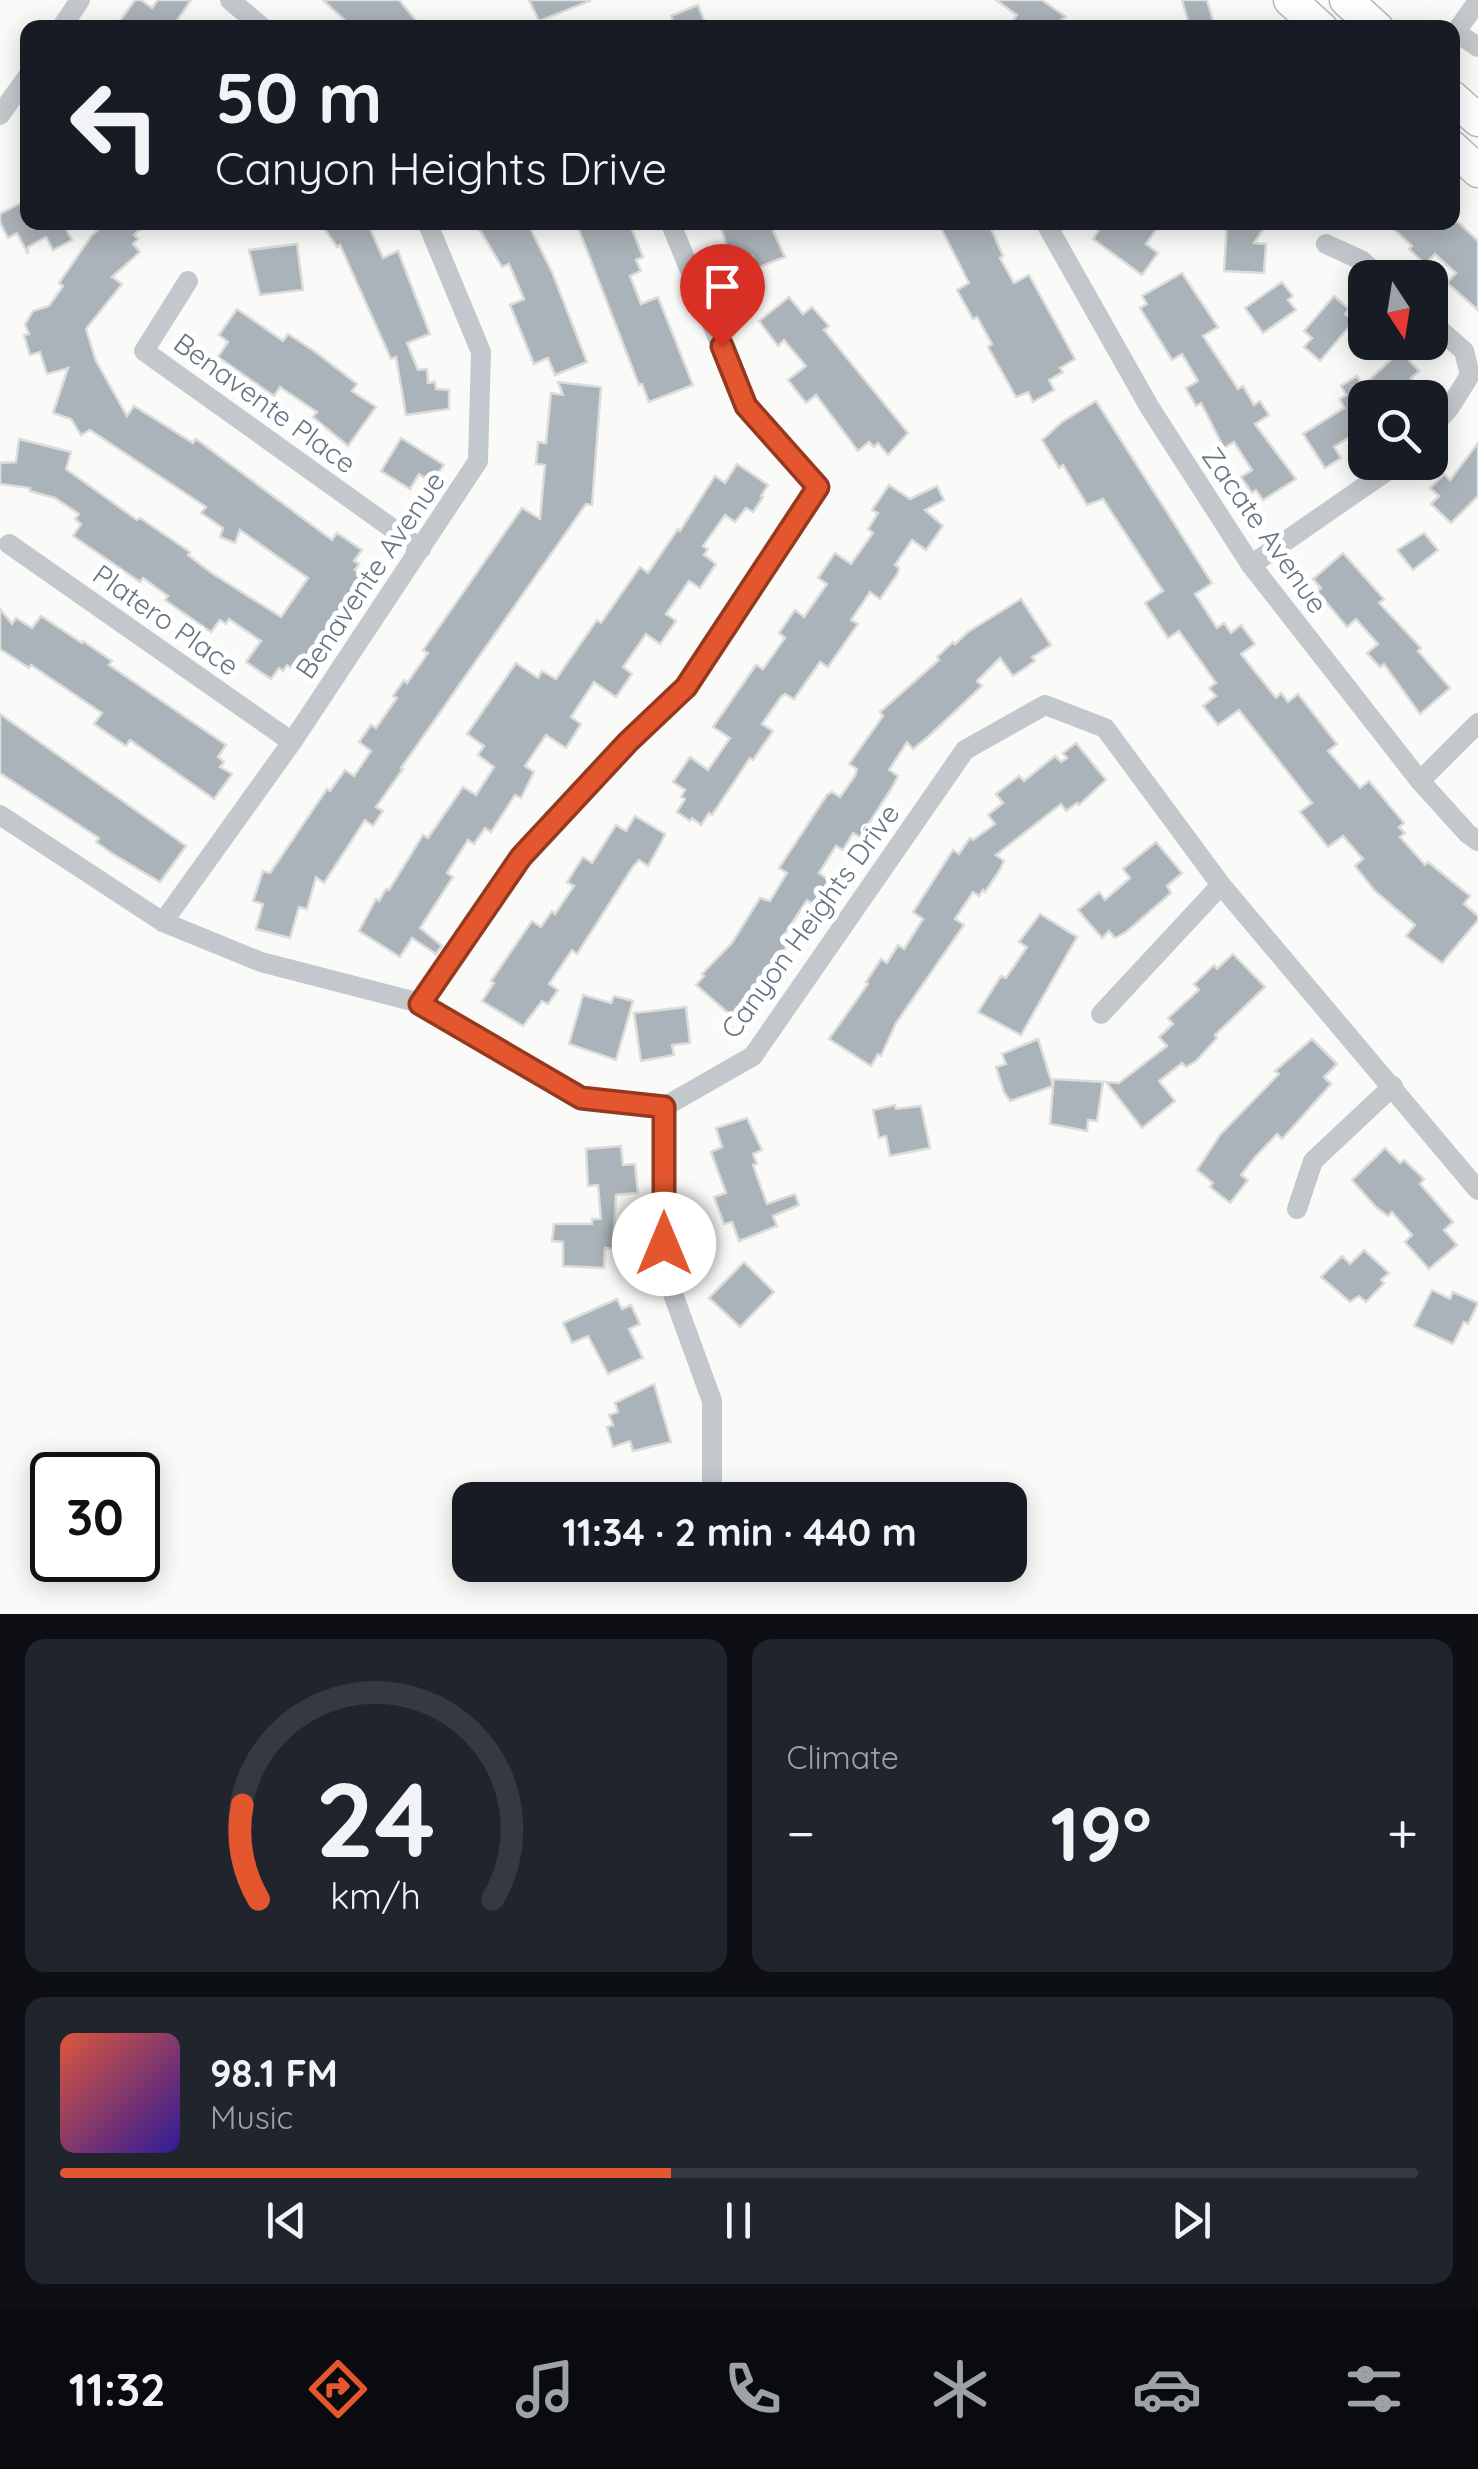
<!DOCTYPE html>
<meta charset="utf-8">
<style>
:root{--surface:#171b24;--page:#20242c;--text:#f1f3f6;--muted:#9ea1a6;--line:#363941;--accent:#e4572e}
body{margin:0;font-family:Quicksand,sans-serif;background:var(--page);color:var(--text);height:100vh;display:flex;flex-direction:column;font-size:38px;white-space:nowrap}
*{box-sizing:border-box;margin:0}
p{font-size:32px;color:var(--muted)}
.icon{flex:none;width:55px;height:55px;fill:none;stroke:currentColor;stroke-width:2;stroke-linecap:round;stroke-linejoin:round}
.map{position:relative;height:1614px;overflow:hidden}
.panel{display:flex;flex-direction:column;gap:25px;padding:25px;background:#0d0f14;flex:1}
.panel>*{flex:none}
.hud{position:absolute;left:20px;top:20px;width:1440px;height:210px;border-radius:20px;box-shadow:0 5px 25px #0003;background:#171b24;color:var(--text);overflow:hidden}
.needle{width:65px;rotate:168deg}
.controls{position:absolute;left:1348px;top:260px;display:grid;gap:20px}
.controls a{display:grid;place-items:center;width:100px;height:100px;border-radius:20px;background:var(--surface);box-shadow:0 5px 25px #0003;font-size:50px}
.speed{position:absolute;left:30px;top:1452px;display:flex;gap:20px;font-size:50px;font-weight:700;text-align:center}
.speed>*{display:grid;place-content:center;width:130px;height:130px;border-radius:50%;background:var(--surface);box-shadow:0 5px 25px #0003;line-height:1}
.speed .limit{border:5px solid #111;border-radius:15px;background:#fff;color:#111}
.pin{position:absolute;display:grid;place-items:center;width:85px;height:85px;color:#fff;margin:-102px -42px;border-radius:50% 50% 50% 0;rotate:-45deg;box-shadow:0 0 10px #0007}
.pin .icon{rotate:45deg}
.me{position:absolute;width:110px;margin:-55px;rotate:0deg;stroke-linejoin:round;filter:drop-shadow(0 0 8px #0008)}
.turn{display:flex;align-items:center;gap:35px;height:210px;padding:0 30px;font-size:45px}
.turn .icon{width:130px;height:130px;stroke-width:2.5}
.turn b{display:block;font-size:70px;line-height:85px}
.big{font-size:75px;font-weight:800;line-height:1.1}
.panel .widget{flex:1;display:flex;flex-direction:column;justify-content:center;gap:15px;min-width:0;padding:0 35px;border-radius:20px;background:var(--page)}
.panel .dial{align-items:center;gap:0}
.dial svg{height:260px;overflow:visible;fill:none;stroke:var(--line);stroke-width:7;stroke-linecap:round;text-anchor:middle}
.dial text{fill:var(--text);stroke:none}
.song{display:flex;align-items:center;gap:30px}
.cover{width:120px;height:120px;border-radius:15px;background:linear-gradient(135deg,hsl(10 70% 55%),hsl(250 70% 35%))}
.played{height:10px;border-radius:5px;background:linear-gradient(90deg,var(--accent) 45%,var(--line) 45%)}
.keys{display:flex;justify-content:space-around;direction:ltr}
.heat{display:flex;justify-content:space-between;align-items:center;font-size:55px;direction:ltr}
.panel .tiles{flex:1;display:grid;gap:25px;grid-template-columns:1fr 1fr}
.widget:last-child{grid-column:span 2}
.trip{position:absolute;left:452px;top:1482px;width:575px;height:100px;border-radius:20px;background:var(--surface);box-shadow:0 5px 25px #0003;font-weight:800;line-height:100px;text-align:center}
.tab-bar{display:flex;height:160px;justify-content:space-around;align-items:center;background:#090b0e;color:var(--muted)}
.tab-bar .icon{width:70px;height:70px}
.tab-bar .current{color:var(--accent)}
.tab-bar b{font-size:45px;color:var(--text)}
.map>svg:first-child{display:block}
.building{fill:#aab3b9;stroke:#dcdcda;stroke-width:2.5}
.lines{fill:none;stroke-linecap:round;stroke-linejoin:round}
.primary-casing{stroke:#b5babe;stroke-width:35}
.minor{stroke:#c3c8cc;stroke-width:20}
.primary{stroke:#fff;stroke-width:32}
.route-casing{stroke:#94391e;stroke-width:25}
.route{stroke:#e4572e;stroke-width:18}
.labels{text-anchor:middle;stroke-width:10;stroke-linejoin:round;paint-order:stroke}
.street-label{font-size:28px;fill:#657683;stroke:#fff}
</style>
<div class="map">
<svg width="1478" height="1614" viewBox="0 0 1478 1614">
<rect width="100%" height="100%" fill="#fafaf8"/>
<g class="building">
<polygon points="135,0 141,0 152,8 158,0 191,0 172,28 115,28"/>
<polygon points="323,0 399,0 422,28 353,28"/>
<polygon points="529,0 590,0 590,1 539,21"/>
<polygon points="996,0 1042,0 1066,17 1061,20 1072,28 1007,28 1017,15"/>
<polygon points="1182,0 1207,0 1215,28 1190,28"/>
<polygon points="698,5 707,28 675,28 671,16"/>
<polygon points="23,202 28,222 74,222 65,227 72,240 53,250 46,237 28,247 28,254 17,233 8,238 0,222 0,214"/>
<polygon points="107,222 147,222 134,235 138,239 133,244 140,252 112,277 122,284 86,329 96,361 127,416 134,406 193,443 196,439 332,540 337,533 362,550 354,561 359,564 355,570 367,578 355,596 351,593 329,626 333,628 300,674 287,665 283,671 279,668 271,679 246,662 261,641 229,619 226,624 220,620 211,632 165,600 168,596 143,578 140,582 73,536 81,524 75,519 79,514 55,498 30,491 30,488 0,484 0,463 16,462 19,439 71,452 66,469 137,520 140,518 190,552 188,555 210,572 281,617 308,578 240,530 235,543 220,537 223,528 201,513 206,507 90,430 81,435 71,419 53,413 68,368 47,374 40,352 30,355 24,335 29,334 25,324 33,311 49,306 63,286 59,283 92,235"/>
<polygon points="320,222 367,222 383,258 398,251 430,334 407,343 418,370 427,369 428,383 435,382 436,389 449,390 449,409 406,415 396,357 391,359 340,245 337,247"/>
<polygon points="488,222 527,222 552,272 587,362 555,375 548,358 534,364 510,305 524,299 509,264 502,267 478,227"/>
<polygon points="576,222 629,222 643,257 636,260 641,271 630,276 641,304 658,297 693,385 649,402 642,384 639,385"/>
<polygon points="719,222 769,222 785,257 757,268 752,256 746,258 743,251 730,256"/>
<polygon points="938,222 988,222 1003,256 1000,258 1014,283 1029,275 1075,359 1060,368 1063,372 1049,380 1054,390 1033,402 1028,392 1016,397 988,347 992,344 977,317 973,319 957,290 969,283"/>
<polygon points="1104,222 1161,222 1146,244 1158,253 1142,275 1093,239"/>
<polygon points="1227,222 1268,222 1254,243 1266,244 1264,273 1224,271"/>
<polygon points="1386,222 1458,222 1478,241 1478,310 1447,283 1456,273 1435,254 1425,264 1409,249 1412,246"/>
<polygon points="297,244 303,290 260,295 249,250"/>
<polygon points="1182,273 1218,327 1203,336 1238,389 1243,386 1254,405 1260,401 1269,415 1255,424 1296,479 1263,500 1256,490 1252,493 1241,477 1252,470 1234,442 1224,448 1201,403 1196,406 1186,388 1198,381 1182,354 1172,360 1140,308 1147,304 1142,296"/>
<polygon points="1282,282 1293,296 1288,300 1296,310 1263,333 1245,308"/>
<polygon points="1334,296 1349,309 1345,314 1354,321 1320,361 1304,347 1312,338 1304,331"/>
<polygon points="789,297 803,314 812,307 829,326 824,330 908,433 888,455 878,443 874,447 869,442 858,451 816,395 806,403 788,380 806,366 784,340 778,346 759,321"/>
<polygon points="237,309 283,341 288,334 314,351 357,384 352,391 376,407 348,446 313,417 317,412 280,387 274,396 218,357 228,342 219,335"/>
<polygon points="1400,351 1419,371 1411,378 1419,387 1408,398 1365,398 1365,427 1334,447 1341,458 1325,468 1303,434 1344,408 1340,399 1346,395 1341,386 1357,376 1363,386"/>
<polygon points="558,382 601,387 592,505 586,504 401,768 403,769 376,807 383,811 373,826 365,820 324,883 316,877 307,909 299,907 290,938 256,929 263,904 253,901 263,871 270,873 327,789 330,791 345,770 354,776 371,751 359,742 371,725 376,728 397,698 393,696 404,680 407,683 428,653 423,650 522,508 540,519 545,465 536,464 538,442 546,443 551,393 563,395"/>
<polygon points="1096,401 1212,583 1195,594 1217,628 1224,623 1231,633 1241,625 1255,644 1241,654 1276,698 1281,693 1288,702 1298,694 1337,744 1328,751 1360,788 1369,781 1404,823 1399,827 1405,833 1400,837 1425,865 1428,862 1470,896 1464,904 1478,916 1478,920 1442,963 1406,936 1415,925 1375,891 1355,866 1363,859 1343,836 1328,847 1300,812 1312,803 1239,710 1218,725 1203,706 1216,696 1209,688 1216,683 1179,631 1168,638 1145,603 1163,591 1103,499 1087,505 1063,465 1059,468 1042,440 1062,422"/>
<polygon points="401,438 444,465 432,483 419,474 410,489 381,471"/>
<polygon points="1478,443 1478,496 1451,523 1431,504 1439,496 1430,488 1444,474 1450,480"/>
<polygon points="737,464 768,485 761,496 763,497 753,512 746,508 735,522 725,515 703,546 708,549 704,555 716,564 700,588 689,581 666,614 676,621 660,644 646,634 623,667 632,674 616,697 594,682 571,717 581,724 566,748 546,735 525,766 534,772 521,798 515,795 491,832 485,828 474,844 468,840 447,873 453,877 420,928 442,946 436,954 412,938 400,957 359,931 376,899 379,901 386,889 389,890 423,835 428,838 463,787 476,795 494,767 478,755 484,746 467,734 516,663 538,678 542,671 556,679 597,620 601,623 640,567 648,573 678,529 680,531 715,476 725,483"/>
<polygon points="889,485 910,499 937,486 944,500 925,510 943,526 926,550 912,540 895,565 899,568 898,573 880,599 870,592 851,620 858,624 828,667 820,662 794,699 785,694 781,697 762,724 773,731 753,760 750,758 712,815 709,813 701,825 692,818 690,821 677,812 685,799 681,797 685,790 673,782 690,757 708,770 730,738 713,727 756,665 763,669 785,638 779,633 795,610 804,617 827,584 818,578 835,553 851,564 873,533 868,529 878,513 872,510"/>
<polygon points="1424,533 1438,550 1413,570 1397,550"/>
<polygon points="1343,553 1384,599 1379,603 1421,648 1418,651 1450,688 1420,714 1384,664 1380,667 1367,653 1378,644 1356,619 1347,627 1317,591 1321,588 1313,579"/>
<polygon points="1021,599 1051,645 1032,657 1035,661 1013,676 1000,658 977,681 982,686 930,735 913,749 907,742 889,770 898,776 891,789 860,837 853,833 843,850 836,846 819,873 829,880 813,904 807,900 785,934 791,941 750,994 753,997 734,1018 696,985 704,976 702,974 732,943 760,898 770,901 787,873 779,868 827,795 832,792 840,797 855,776 857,769 849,764 883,716 880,712 939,660 937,657 953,642 955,644 968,632"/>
<polygon points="0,609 12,624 16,618 32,628 41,616 82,643 83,641 112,661 109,665 226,745 218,757 224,762 220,767 232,774 214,799 130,740 126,746 94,724 102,713 31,665 29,668 0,649"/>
<polygon points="0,714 186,846 160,882 113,854 96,842 99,838 0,773"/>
<polygon points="1076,743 1106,780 1079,805 1077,803 1066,811 1061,804 996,855 1004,861 999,871 985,892 983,890 979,896 973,892 955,919 964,925 896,1023 881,1056 878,1054 871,1066 829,1039 868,984 866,982 881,959 887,963 898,945 904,949 923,919 913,912 953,850 959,854 970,838 973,840 995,824 988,815 1003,803 996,794 1019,776 1024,781 1055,756 1061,762 1067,758 1063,753"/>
<polygon points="635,816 665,834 661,843 648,866 639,860 632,868 577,954 572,950 549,984 558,990 548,1004 542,1001 523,1026 482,1001 494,983 491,981 532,921 541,927 552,911 555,914 574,886 567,882 583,857 592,863 616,825 626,831"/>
<polygon points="1156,842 1182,873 1167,886 1171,893 1126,932 1115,938 1109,931 1102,938 1078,910 1099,892 1105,900 1130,878 1123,869"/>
<polygon points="1040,914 1077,937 1021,1035 978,1012 1001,976 1006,978 1027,947 1019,942"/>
<polygon points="1233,954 1265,987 1215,1035 1217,1038 1196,1061 1186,1067 1182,1063 1159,1081 1175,1101 1142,1128 1106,1082 1119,1083 1167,1046 1159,1037 1173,1024 1168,1018 1199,990 1194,984 1214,965 1217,969"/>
<polygon points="583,995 611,1003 614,996 633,1001 616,1060 569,1044"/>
<polygon points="686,1007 690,1043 672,1045 674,1055 641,1061 634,1013"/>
<polygon points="1038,1039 1053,1086 1054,1079 1103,1082 1097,1121 1088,1120 1087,1131 1050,1124 1053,1086 1010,1101 1004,1092 996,1067 1006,1064 1002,1054"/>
<polygon points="1312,1039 1337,1064 1324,1077 1331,1084 1282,1139 1277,1134 1255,1157 1241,1175 1248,1180 1230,1203 1210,1187 1213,1183 1197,1170 1220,1135 1279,1074 1275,1071"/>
<polygon points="895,1105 896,1109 921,1106 930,1148 890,1156 886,1136 879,1138 873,1110"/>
<polygon points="747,1118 762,1150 753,1154 757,1164 753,1165 767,1204 795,1194 799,1205 773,1216 777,1226 739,1241 732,1222 724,1224 714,1197 726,1193 711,1152 722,1147 716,1128"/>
<polygon points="621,1146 623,1165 635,1164 638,1193 616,1195 613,1249 605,1248 604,1268 563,1266 563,1242 552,1241 554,1224 592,1224 592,1219 601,1219 598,1185 588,1186 586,1149"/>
<polygon points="1385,1148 1400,1163 1404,1160 1424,1179 1420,1184 1453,1222 1444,1230 1457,1245 1429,1269 1405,1242 1412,1235 1392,1212 1388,1216 1376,1207 1352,1180"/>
<polygon points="1364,1250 1389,1273 1381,1280 1384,1283 1366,1302 1359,1296 1350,1302 1321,1277 1342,1256 1350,1264"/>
<polygon points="744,1262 774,1292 740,1327 709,1298"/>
<polygon points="1432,1290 1450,1299 1453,1292 1478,1303 1468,1324 1464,1322 1453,1344 1414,1326"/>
<polygon points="617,1299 622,1309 631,1305 640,1324 629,1329 643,1358 608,1374 588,1336 572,1343 563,1323"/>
<polygon points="654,1384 671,1442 633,1451 630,1441 613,1447 607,1427 613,1425 609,1415 618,1412 615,1403"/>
</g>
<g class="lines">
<g class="primary-casing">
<g id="primary">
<polyline points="1290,0 1321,28"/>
<polyline points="1346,0 1377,28"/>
<polyline points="1452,97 1478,120"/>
<polyline points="1452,147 1478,171"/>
</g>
</g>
<g class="minor">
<polyline points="230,0 263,28"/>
<polyline points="61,28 80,0"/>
<polyline points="1456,32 1478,47"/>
<polyline points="1452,37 1478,1"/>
<polyline points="0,115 28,76"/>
<polyline points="1045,222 1150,408 1251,565 1420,781 1468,834 1478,841"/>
<polyline points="1326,244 1361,260 1381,278"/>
<polyline points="188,281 144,351 421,549"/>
<polyline points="1430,321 1464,351 1470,375 1450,407 1430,430"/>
<polyline points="9,544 292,742"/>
<polyline points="1251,565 1400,462"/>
<polyline points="1420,781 1478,723"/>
<polyline points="0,815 163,922 261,962 420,1003 581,1099 664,1107 753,1056 965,750 1045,705 1105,728 1221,885 1478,1190"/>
<polyline points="163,922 292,742 478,461 481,352 427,222"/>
<polyline points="420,1003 521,857 628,743 686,687 818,487 746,406 670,222"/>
<polyline points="1101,1014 1221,885"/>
<polyline points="664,1107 664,1244 673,1294 712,1401 712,1500"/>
<polyline points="1297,1209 1313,1161 1393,1086"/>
<polyline points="713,1565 713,1566"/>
</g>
<use href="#primary" class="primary"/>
</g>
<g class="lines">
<g class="route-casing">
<polyline id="route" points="664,1244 664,1107 581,1098 420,1004 521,857 628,742 686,687 818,487 746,406 722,346"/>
</g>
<use href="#route" class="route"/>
</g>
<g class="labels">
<g class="street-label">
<text transform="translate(265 403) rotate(36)" y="10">Benavente Place</text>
<text transform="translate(1265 530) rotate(55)" y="10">Zacate Avenue</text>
<text transform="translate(370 575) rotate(-56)" y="10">Benavente Avenue</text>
<text transform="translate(166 620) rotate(35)" y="10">Platero Place</text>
<text transform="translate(810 921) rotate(-54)" y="10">Canyon Heights Drive</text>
</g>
</g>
</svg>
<div class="controls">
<a><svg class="needle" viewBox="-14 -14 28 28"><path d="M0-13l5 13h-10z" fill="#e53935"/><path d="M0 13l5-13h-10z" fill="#9ea1a6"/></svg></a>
<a><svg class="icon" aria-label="search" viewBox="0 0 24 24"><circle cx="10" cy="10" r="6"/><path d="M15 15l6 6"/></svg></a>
</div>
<div class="speed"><div class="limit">30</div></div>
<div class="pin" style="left:722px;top:346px;background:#d93025"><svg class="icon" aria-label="arrive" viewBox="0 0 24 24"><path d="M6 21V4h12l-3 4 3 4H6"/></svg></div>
<svg class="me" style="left:664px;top:1244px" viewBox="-20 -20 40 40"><circle r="19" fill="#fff"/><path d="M0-13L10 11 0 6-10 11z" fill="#e4572e"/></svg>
<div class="trip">11:34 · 2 min · 440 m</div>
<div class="hud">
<div class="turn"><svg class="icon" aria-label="left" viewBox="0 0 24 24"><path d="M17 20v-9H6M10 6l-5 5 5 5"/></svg><div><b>50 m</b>Canyon Heights Drive</div></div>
</div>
</div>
<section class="panel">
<div class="tiles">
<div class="widget dial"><svg viewBox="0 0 100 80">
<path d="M14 69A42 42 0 1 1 86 69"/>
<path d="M14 69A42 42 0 0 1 9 40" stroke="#e4572e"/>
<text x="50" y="56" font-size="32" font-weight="700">24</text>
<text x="50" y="72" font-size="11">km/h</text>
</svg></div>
<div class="widget"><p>Climate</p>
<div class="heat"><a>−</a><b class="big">19°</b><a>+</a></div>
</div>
<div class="widget">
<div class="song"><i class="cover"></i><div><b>98.1 FM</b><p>Music</p></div></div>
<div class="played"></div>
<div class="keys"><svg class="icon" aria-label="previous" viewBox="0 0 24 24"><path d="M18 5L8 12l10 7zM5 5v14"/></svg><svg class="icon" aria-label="pause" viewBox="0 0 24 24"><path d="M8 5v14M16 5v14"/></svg><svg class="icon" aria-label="next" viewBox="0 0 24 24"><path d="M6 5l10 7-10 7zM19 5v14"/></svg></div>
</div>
</div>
</section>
<nav class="tab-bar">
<b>11:32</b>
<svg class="icon current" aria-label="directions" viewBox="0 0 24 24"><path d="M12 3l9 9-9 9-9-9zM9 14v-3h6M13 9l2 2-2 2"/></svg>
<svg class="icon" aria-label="music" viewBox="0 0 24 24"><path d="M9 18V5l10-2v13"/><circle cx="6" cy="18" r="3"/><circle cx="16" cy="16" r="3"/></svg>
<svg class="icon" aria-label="phone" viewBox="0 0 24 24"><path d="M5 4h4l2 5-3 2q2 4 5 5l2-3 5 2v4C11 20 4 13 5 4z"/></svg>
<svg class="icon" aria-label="climate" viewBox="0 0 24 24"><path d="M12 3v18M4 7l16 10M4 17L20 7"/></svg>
<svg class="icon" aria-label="car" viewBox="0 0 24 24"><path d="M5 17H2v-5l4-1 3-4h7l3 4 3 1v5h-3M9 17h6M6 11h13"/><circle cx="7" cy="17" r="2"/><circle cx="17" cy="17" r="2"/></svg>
<svg class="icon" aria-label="filters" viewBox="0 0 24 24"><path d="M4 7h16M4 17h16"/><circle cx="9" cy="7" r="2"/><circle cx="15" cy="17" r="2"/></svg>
</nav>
